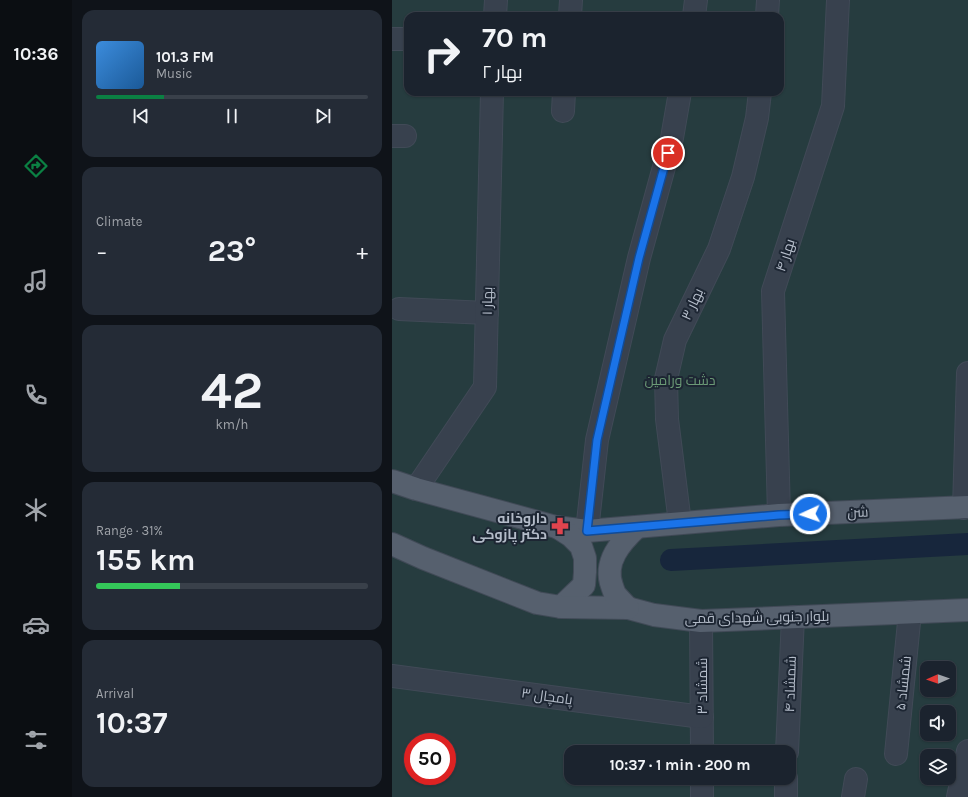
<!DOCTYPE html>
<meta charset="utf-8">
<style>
:root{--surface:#1b232e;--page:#242b36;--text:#f1f3f6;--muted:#a0a4aa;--line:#39404a;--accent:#0b8043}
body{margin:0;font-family:Karla,Cairo,sans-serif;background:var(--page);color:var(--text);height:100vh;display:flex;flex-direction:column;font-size:15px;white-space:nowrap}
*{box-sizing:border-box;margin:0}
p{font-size:13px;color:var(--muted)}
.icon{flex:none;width:22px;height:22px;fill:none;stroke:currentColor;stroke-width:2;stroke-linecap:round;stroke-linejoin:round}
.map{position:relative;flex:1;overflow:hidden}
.sheet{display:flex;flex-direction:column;gap:10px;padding:10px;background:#0f1319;width:320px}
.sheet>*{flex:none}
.top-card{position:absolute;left:12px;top:12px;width:380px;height:84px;border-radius:12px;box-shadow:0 1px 3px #0004,0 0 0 1px var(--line);background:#1b232e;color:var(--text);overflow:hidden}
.needle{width:26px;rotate:268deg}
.controls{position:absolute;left:528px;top:661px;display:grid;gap:8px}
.controls a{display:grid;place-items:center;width:36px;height:36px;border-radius:8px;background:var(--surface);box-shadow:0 1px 3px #0004,0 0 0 1px var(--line);font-size:20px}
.speed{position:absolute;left:12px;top:733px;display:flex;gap:8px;font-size:20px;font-weight:700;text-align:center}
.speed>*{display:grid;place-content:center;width:52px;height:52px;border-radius:50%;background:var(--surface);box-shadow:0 1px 3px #0004,0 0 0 1px var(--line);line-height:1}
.speed .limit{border:6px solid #d22;background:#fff;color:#111}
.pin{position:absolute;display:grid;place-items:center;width:34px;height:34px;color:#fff;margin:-17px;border:2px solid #fff;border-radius:50%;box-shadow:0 1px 4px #0007}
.me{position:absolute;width:44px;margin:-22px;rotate:267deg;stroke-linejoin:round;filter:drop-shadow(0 0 3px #0008)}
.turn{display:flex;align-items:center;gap:14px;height:84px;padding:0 12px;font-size:18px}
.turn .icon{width:52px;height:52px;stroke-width:2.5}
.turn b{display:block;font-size:28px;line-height:34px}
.big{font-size:30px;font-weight:700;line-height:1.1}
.sheet .card{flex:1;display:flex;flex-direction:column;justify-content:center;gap:6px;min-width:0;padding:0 14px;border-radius:12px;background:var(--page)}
.sheet .dial{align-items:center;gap:0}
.dial b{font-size:52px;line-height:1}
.song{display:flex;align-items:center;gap:12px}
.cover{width:48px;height:48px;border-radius:6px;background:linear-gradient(135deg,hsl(210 70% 55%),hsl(210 70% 35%))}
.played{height:4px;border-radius:2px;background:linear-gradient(90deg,var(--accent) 25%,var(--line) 25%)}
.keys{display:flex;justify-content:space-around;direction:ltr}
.heat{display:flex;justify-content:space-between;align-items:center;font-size:22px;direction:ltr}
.charge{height:6px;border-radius:3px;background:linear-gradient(90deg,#34c759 31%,var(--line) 0)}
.trip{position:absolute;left:172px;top:745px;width:232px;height:40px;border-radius:12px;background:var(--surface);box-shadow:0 1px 3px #0004,0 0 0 1px var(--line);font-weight:700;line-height:40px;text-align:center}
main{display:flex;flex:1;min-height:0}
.dock{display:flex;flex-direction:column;width:72px;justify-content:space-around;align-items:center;background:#0b0e12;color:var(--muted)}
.dock .icon{width:28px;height:28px}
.dock .selected{color:var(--accent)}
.dock b{font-size:18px;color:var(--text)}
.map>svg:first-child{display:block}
.green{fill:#263c3f;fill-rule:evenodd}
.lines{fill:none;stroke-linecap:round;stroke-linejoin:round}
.canal{stroke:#17263c;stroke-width:22}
.minor-casing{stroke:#414a57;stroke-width:24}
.major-casing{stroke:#414a57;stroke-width:24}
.minor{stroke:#38414e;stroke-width:22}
.major{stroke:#56606e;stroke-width:22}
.route-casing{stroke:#114b97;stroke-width:10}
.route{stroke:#1a73e8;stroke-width:7}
.labels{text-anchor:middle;stroke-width:4;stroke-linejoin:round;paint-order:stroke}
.street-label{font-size:14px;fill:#b4bcc9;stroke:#1d2633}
.park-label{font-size:14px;fill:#6b9a76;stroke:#1d2633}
.poi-label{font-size:14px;font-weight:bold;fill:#b4bcc9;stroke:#1d2633;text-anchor:end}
</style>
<main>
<nav class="dock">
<b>10:36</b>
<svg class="icon selected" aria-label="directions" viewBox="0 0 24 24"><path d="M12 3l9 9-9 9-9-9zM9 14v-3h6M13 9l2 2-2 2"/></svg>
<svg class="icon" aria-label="music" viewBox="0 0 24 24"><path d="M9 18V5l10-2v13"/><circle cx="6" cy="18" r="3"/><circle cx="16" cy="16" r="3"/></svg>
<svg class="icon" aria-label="phone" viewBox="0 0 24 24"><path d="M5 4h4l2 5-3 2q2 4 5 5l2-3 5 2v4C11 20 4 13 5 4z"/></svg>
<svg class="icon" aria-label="climate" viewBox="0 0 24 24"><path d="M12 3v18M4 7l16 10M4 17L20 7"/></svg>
<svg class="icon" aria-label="car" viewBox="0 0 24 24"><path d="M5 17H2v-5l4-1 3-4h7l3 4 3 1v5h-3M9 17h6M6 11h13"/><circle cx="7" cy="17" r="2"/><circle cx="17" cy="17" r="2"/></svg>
<svg class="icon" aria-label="filters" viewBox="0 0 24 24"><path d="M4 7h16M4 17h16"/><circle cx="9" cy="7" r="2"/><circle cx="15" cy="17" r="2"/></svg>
</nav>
<section class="sheet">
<div class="card">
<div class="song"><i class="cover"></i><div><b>101.3 FM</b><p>Music</p></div></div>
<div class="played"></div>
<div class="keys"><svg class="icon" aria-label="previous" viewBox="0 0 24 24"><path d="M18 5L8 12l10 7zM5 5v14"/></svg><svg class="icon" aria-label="pause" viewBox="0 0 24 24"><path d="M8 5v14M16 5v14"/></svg><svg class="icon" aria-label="next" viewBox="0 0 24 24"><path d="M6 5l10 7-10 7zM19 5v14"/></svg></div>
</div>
<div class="card"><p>Climate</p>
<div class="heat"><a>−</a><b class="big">23°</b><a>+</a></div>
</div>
<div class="card dial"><b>42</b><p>km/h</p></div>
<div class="card"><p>Range · 31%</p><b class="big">155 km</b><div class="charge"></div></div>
<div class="card"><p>Arrival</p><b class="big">10:37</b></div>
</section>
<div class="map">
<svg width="576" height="797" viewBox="0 0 576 797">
<rect width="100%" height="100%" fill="#242f3e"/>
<path class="green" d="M0,0H576V797H0ZM16,16H388V92H16ZM535,668H557V690H535ZM535,712H557V734H535ZM21,742H55V776H21ZM179,752H397V778H179ZM535,756H557V778H535Z"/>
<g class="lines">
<polyline class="canal" points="279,560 576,544"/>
<g class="minor-casing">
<g id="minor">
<polyline points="103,16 104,0"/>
<polyline points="178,16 179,0"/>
<polyline points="302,16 304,0"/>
<polyline points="375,16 376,0"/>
<polyline points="0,39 16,39"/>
<polyline points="171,111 172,92"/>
<polyline points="0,136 13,136"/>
<polyline points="7,309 95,313"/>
<polyline points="24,489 93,387 100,92"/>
<polyline points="572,508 576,373"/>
<polyline points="387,515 381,291 441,106 446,0"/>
<polyline points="288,523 275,419 274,379 283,340 327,249 351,177 365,118 368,92"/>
<polyline points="195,531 205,440 247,258 280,138 288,92"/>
<polyline points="309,621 310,752"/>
<polyline points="0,676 310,717"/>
<polyline points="395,752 401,617"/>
<polyline points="504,754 518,612"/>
<polyline points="310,778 310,797"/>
<polyline points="394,797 394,778"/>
<polyline points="461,797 464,779"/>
<polyline points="566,797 576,751"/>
</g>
</g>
<g class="major-casing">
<g id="major">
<polyline points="0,481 24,489 164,527 195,531 387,515 576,507"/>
<polyline points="165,527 179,536 189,546 193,558 193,572 192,585 169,607"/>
<polyline points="0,544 31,558 145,603 169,607 236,608 262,615 309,621 576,610"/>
<path d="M236,608C232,604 227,599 223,594C222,592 221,589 220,586C211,562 229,542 245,527"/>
</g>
</g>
<use href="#minor" class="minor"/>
<use href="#major" class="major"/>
</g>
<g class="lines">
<g class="route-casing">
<polyline id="route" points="276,153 247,258 205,440 195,531 387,515 418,514"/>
</g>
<use href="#route" class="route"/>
</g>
<defs>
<g id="pharmacy-bare" transform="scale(1.38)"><path d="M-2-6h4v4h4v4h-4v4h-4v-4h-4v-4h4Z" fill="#e0444e" stroke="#1d2633" stroke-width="2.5" paint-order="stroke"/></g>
</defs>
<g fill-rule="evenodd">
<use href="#pharmacy-bare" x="168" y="526"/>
</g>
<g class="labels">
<g class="street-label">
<text transform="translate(393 255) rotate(-72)" y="5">بهار ۴</text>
<text transform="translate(95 301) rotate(-89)" y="5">بهار ۱</text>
<text transform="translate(300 304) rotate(-65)" y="5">بهار ۳</text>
<text transform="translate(466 512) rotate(-2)" y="5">شن</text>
<text transform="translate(365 617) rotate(-1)" y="5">بلوار جنوبی شهدای قمی</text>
<text transform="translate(511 683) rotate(-84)" y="5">شمشاد ۵</text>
<text transform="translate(398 684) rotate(-88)" y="5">شمشاد ۴</text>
<text transform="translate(310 686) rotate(-90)" y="5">شمشاد ۳</text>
<text transform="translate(155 696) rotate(8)" y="5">پامچال ۳</text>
</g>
<g class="park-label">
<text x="288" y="385">دشت ورامین</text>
</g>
<g class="poi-label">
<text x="155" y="523">داروخانه<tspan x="155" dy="16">دکتر پازوکی</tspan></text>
</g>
</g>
</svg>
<div class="controls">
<a><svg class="needle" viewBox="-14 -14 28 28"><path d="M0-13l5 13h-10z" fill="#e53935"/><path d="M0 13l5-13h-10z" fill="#a0a4aa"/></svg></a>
<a><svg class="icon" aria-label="sound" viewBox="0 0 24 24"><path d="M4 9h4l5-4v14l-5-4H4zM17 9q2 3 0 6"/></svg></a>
<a><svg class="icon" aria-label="layers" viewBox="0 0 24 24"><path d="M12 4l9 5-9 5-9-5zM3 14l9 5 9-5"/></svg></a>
</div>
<div class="speed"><div class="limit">50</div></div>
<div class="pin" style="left:276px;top:153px;background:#d93025"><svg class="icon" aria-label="arrive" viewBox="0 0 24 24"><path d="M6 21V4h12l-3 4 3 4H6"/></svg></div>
<svg class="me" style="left:418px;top:514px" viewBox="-20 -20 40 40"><circle r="17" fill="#1a73e8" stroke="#fff" stroke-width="3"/><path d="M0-11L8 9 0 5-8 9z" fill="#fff"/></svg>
<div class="trip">10:37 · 1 min · 200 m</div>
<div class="top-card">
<div class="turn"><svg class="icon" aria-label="right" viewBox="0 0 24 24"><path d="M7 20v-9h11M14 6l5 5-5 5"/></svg><div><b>70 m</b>بهار ۲</div></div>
</div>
</div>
</main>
